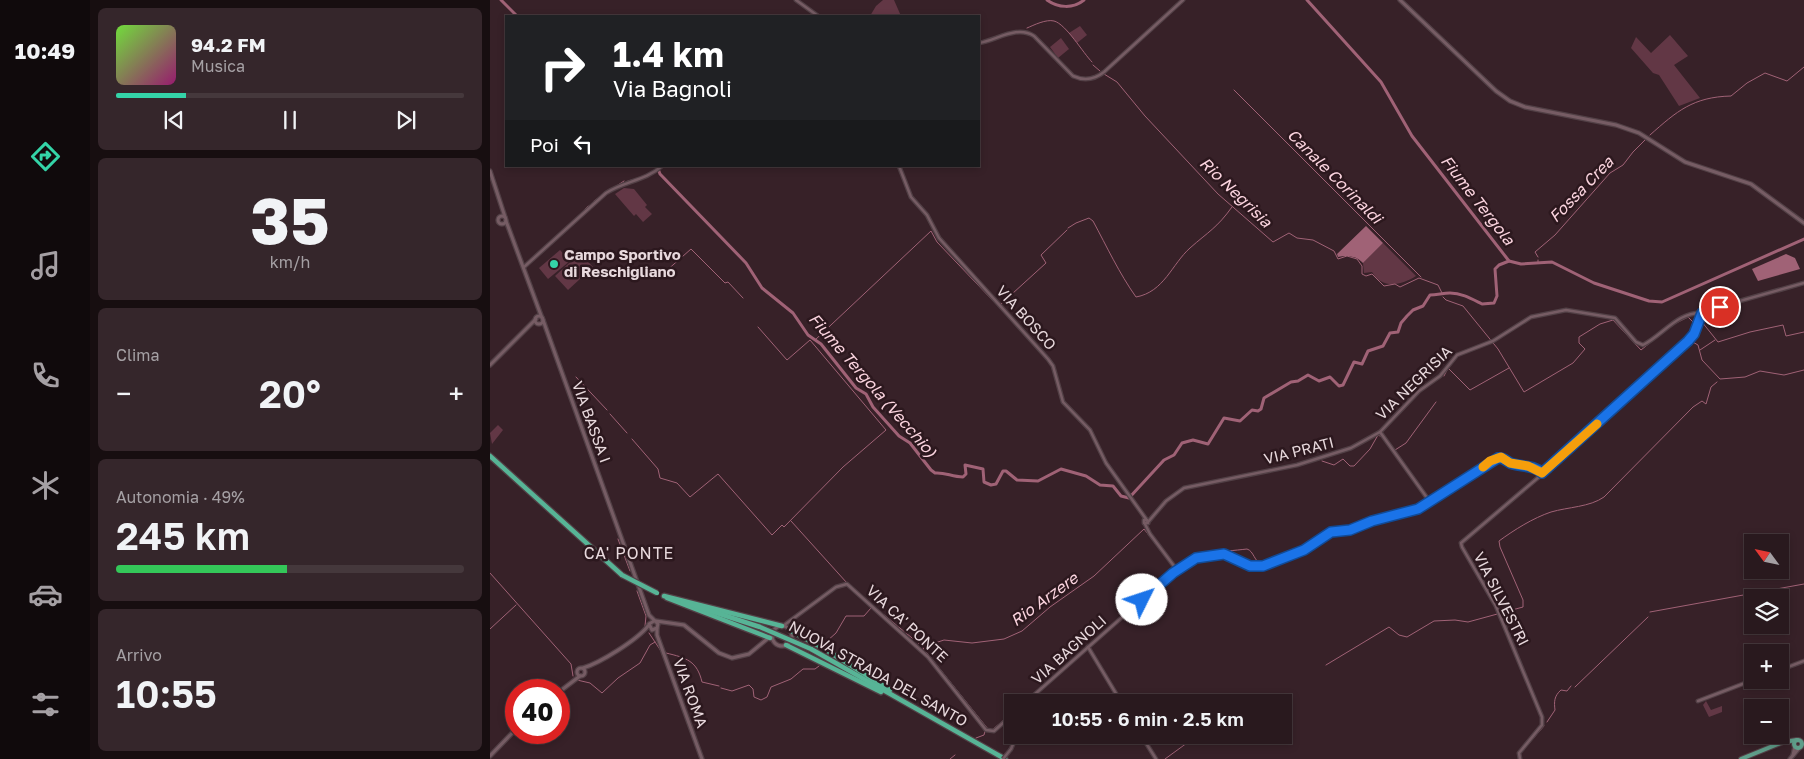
<!DOCTYPE html>
<html lang="it">
<meta charset="utf-8">
<style>
:root{--surface:#29191e;--page:#35262b;--text:#f1f3f6;--muted:#a5a0a4;--line:#45383c;--accent:#34d4a8}
body{margin:0;font-family:"Golos Text",sans-serif;background:var(--page);color:var(--text);height:100vh;display:flex;flex-direction:column;font-size:19px;white-space:nowrap}
*{box-sizing:border-box;margin:0}
p{font-size:16px;color:var(--muted)}
.icon{flex:none;width:28px;height:28px;fill:none;stroke:currentColor;stroke-width:2;stroke-linecap:round;stroke-linejoin:round}
.map{position:relative;flex:1;overflow:hidden}
.side{display:flex;flex-direction:column;gap:8px;padding:8px;background:#170e10;width:400px}
.side>*{flex:none}
.hud{position:absolute;left:15px;top:15px;width:475px;height:152px;border-radius:0px;box-shadow:0 2px 8px #0003,0 0 0 1px var(--line);background:#202124;color:#fff;overflow:hidden}
.needle{width:32px;rotate:303deg}
.fabs{position:absolute;left:1254px;top:534px;display:grid;gap:10px}
.fabs a{display:grid;place-items:center;width:45px;height:45px;border-radius:0px;background:var(--surface);box-shadow:0 2px 8px #0003,0 0 0 1px var(--line);font-size:25px}
.speed{position:absolute;left:15px;top:679px;display:flex;gap:10px;font-size:25px;font-weight:700;text-align:center}
.speed>*{display:grid;place-content:center;width:65px;height:65px;border-radius:50%;background:var(--surface);box-shadow:0 2px 8px #0003,0 0 0 1px var(--line);line-height:1}
.speed .limit{border:8px solid #d22;background:#fff;color:#111}
.pin{position:absolute;display:grid;place-items:center;width:42px;height:42px;color:#fff;margin:-21px;border:2px solid #fff;border-radius:50%;box-shadow:0 1px 5px #0007}
.me{position:absolute;width:55px;margin:-28px;rotate:49deg;stroke-linejoin:round;filter:drop-shadow(0 0 4px #0008)}
.turn{display:flex;align-items:center;gap:18px;height:105px;padding:0 25px;font-size:22px}
.turn .icon{width:65px;height:65px;stroke-width:2.5}
.turn b{display:block;font-size:35px;line-height:42px}
.then{display:flex;align-items:center;height:48px;padding:0 25px;background:#0003;gap:10px;font-size:19px}
.big{font-size:38px;font-weight:600;line-height:1.1}
.side .tile{flex:1;display:flex;flex-direction:column;justify-content:center;gap:8px;min-width:0;padding:0 18px;border-radius:8px;background:var(--page)}
.side .dial{align-items:center;gap:0}
.dial b{font-size:65px;line-height:1}
.song{display:flex;align-items:center;gap:15px}
.cover{width:60px;height:60px;border-radius:8px;background:linear-gradient(135deg,hsl(100 70% 55%),hsl(320 70% 35%))}
.played{height:5px;border-radius:2px;background:linear-gradient(90deg,var(--accent) 20%,var(--line) 20%)}
.keys{display:flex;justify-content:space-around;direction:ltr}
.heat{display:flex;justify-content:space-between;align-items:center;font-size:28px;direction:ltr}
.charge{height:8px;border-radius:4px;background:linear-gradient(90deg,#34c759 49%,var(--line) 0)}
.trip{position:absolute;left:514px;top:694px;width:288px;height:50px;border-radius:0px;background:var(--surface);box-shadow:0 2px 8px #0003,0 0 0 1px var(--line);font-weight:600;line-height:50px;text-align:center}
main{display:flex;flex:1;min-height:0}
.dock{display:flex;flex-direction:column;width:90px;justify-content:space-around;align-items:center;background:#100a0c;color:var(--muted)}
.dock .icon{width:35px;height:35px}
.dock .selected{color:var(--accent)}
.dock b{font-size:22px;color:var(--text)}
.map>svg:first-child{display:block}
.green{fill:#623745}
.water{fill:#a06276}
.lines{fill:none;stroke-linecap:round;stroke-linejoin:round}
.stream{stroke:#a06276;stroke-width:1}
.river{stroke:#a06276;stroke-width:3}
.tertiary-casing{stroke:#524046;stroke-width:5}
.secondary-casing{stroke:#524046;stroke-width:5.5}
.primary-casing{stroke:#524046;stroke-width:6}
.trunk-casing{stroke:#524046;stroke-width:7}
.tertiary{stroke:#765c64;stroke-width:2.5}
.secondary{stroke:#765c64;stroke-width:3}
.primary{stroke:#5f9e8a;stroke-width:4}
.trunk{stroke:#57b496;stroke-width:4.5}
.tertiary-bridge-casing{stroke:#524046;stroke-width:5;stroke-linecap:butt}
.trunk-bridge-casing{stroke:#524046;stroke-width:7;stroke-linecap:butt}
.tertiary-bridge{stroke:#765c64;stroke-width:2.5}
.trunk-bridge{stroke:#57b496;stroke-width:4.5}
.route-casing{stroke:#114b97;stroke-width:12}
.route{stroke:#1a73e8;stroke-width:9}
.slow{stroke:#f59e0b;stroke-width:9}
.poi-dot{fill:#34d4a8;stroke:#2c181e;stroke-width:2}
.labels{text-anchor:middle;stroke-width:5;stroke-linejoin:round;paint-order:stroke}
.poi-label{font-size:15px;font-weight:bold;fill:#e8d9dd;stroke:#2c181e;text-anchor:start}
.street-label{font-size:15px;fill:#e8d9dd;stroke:#2c181e}
.water-label{font-size:16px;font-style:italic;fill:#fbd4df;stroke:#2c181e}
.neighbourhood-label{font-size:16px;letter-spacing:1px;fill:#e8d9dd;stroke:#2c181e}
</style>
<main>
<nav class="dock">
<b>10:49</b>
<svg class="icon selected" aria-label="directions" viewBox="0 0 24 24"><path d="M12 3l9 9-9 9-9-9zM9 14v-3h6M13 9l2 2-2 2"/></svg>
<svg class="icon" aria-label="music" viewBox="0 0 24 24"><path d="M9 18V5l10-2v13"/><circle cx="6" cy="18" r="3"/><circle cx="16" cy="16" r="3"/></svg>
<svg class="icon" aria-label="phone" viewBox="0 0 24 24"><path d="M5 4h4l2 5-3 2q2 4 5 5l2-3 5 2v4C11 20 4 13 5 4z"/></svg>
<svg class="icon" aria-label="climate" viewBox="0 0 24 24"><path d="M12 3v18M4 7l16 10M4 17L20 7"/></svg>
<svg class="icon" aria-label="car" viewBox="0 0 24 24"><path d="M5 17H2v-5l4-1 3-4h7l3 4 3 1v5h-3M9 17h6M6 11h13"/><circle cx="7" cy="17" r="2"/><circle cx="17" cy="17" r="2"/></svg>
<svg class="icon" aria-label="filters" viewBox="0 0 24 24"><path d="M4 7h16M4 17h16"/><circle cx="9" cy="7" r="2"/><circle cx="15" cy="17" r="2"/></svg>
</nav>
<section class="side">
<div class="tile">
<div class="song"><i class="cover"></i><div><b>94.2 FM</b><p>Musica</p></div></div>
<div class="played"></div>
<div class="keys"><svg class="icon" aria-label="previous" viewBox="0 0 24 24"><path d="M18 5L8 12l10 7zM5 5v14"/></svg><svg class="icon" aria-label="pause" viewBox="0 0 24 24"><path d="M8 5v14M16 5v14"/></svg><svg class="icon" aria-label="next" viewBox="0 0 24 24"><path d="M6 5l10 7-10 7zM19 5v14"/></svg></div>
</div>
<div class="tile dial"><b>35</b><p>km/h</p></div>
<div class="tile"><p>Clima</p>
<div class="heat"><a>−</a><b class="big">20°</b><a>+</a></div>
</div>
<div class="tile"><p>Autonomia · 49%</p><b class="big">245 km</b><div class="charge"></div></div>
<div class="tile"><p>Arrivo</p><b class="big">10:55</b></div>
</section>
<div class="map">
<svg width="1314" height="759" viewBox="0 0 1314 759">
<rect width="100%" height="100%" fill="#372128"/>
<g class="green">
<polygon points="393,0 404,0 411,16 380,16 386,6"/>
<polygon points="590,26 597,35 587,43 579,33"/>
<polygon points="1180,35 1198,56 1184,65 1210,98 1189,106 1169,75 1163,73 1141,48 1146,37 1161,53"/>
<polygon points="571,38 579,49 568,58 560,47"/>
<polygon points="134,188 144,189 157,205 155,207 162,214 153,222 146,214 144,216 125,194"/>
<path d="M893,243L926,276C912,285 892,290 882,272L874,273L873,263Z"/>
<polygon points="70,250 80,261 58,279 49,268"/>
<polygon points="90,253 103,267 78,290 65,276"/>
<polygon points="8,425 13,430 2,444 0,433"/>
<polygon points="1216,701 1221,710 1232,706 1232,712 1219,717 1213,705"/>
</g>
<g class="water">
<path d="M876,226L893,243L873,263C866,256 858,255 848,257L847,254Z"/>
<polygon points="1296,254 1305,258 1310,269 1268,281 1262,269"/>
</g>
<g class="lines">
<g class="stream">
<path d="M537,28C544,25 556,19 564,21C576,24 593,53 602,62"/>
<polyline points="603,65 610,71"/>
<polyline points="614,74 627,82 655,116 728,194 783,242 799,233 807,238 823,240 844,251 848,259 857,256 867,259 872,266 872,274 876,276 882,274 894,286 905,284 910,287 929,278 948,285 952,293"/>
<polyline points="744,90 931,277"/>
<path d="M1160,135C1187,111 1203,97 1241,96L1257,83L1275,73L1297,81L1314,67"/>
<polyline points="138,181 146,179"/>
<polyline points="104,201 134,181"/>
<polyline points="95,209 98,206"/>
<path d="M578,228L586,223L599,218L603,221C617,247 629,273 646,297C674,292 682,264 700,248C718,232 727,228 742,207"/>
<polyline points="1048,257 1045,252 1065,235 1120,173 1133,165 1143,152 1157,138"/>
<polyline points="1048,260 1048,262"/>
<polyline points="175,272 201,249 235,283 238,282 253,298"/>
<polyline points="953,297 956,300 973,306 1008,349 1034,392 1083,363 1095,349 1089,343 1089,337 1110,324 1123,320 1151,350 1182,325 1198,317 1205,324 1212,322 1228,342 1260,332 1293,325 1296,336 1314,332"/>
<polyline points="511,304 556,263 551,255 577,230"/>
<polyline points="325,340 441,231 447,242 508,306"/>
<polyline points="1201,341 1208,345 1212,360 1230,379 1255,377 1270,371 1294,375 1314,370"/>
<polyline points="1210,350 1225,340"/>
<polyline points="954,376 958,368 980,390 1019,368"/>
<polyline points="86,377 117,410"/>
<polyline points="120,414 137,433"/>
<polyline points="142,439 168,469 170,478 187,483 200,497 228,474 282,535 292,525 294,527 353,467 396,430 320,340 297,360 268,327"/>
<polyline points="905,450 916,443 946,402"/>
<polyline points="832,461 844,465 853,459 860,466 864,466 880,449 888,435 892,437"/>
<polyline points="1054,469 1189,348"/>
<polyline points="975,479 988,475 1000,464 1011,459 1023,467 1037,467 1047,471"/>
<polyline points="928,510 937,507 964,487"/>
<polyline points="301,521 357,583"/>
<polyline points="864,527 878,520 925,508"/>
<polyline points="128,539 140,571"/>
<path d="M687,567C709,552 731,552 757,549C764,551 764,562 772,564L786,557L816,547L842,530L858,529"/>
<polyline points="0,573 81,664 83,676"/>
<polyline points="147,591 156,616 155,626"/>
<polyline points="382,605 433,647 454,640 482,643 514,639 532,631 560,607 604,576 654,529 685,569"/>
<polyline points="1160,612 1314,584"/>
<polyline points="0,629 26,605"/>
<polyline points="159,633 171,651"/>
<polyline points="608,640 679,578"/>
<polyline points="336,647 337,641 346,633 356,616 374,616 381,608"/>
<polyline points="433,648 498,729"/>
<path d="M176,653C197,658 207,661 212,682L229,686"/>
<path d="M836,665L899,627L909,635L917,637L944,621L965,620L978,622L1033,607V600L1010,547L1009,541C1024,530 1043,518 1061,512C1078,507 1100,507 1114,497L1203,407L1212,401L1216,404L1221,387L1227,382"/>
<polyline points="87,680 100,683 112,693 128,678 150,663 160,645 165,642"/>
<polyline points="1085,687 1158,617"/>
<polyline points="231,688 242,691 259,685 263,689 264,697 271,700 277,697 281,687 301,679 313,669 325,669 329,666"/>
<polyline points="545,692 567,673"/>
<path d="M1057,722L1065,710C1064,702 1064,696 1071,690L1077,691L1081,686"/>
<polyline points="502,730 522,713"/>
<polyline points="486,738 494,735 495,731"/>
<polyline points="1033,750 1054,726"/>
<polyline points="460,759 465,755"/>
<polyline points="675,759 708,735"/>
</g>
<g class="river">
<polyline points="11,0 27,16"/>
<path d="M557,0C568,8 583,9 594,0"/>
<polyline points="817,0 891,82 922,136 1019,261 1031,264 1062,262 1104,283 1159,301 1172,302 1314,239"/>
<path d="M167,166L170,174L256,263L272,288L303,313L318,335L331,344L366,388L376,394L383,407L409,436L420,443L441,470L445,473C455,472 462,477 473,477L476,474L475,465L493,469L494,482L501,485L506,484L513,471H516L527,480L548,481L571,469L596,476L610,485L623,486L631,496L639,498L674,460L684,455L692,443L703,440L718,444L734,418L750,421L762,410L768,411L771,409L774,398L801,382L808,381L818,375L829,381L840,377L849,386L853,385L864,362L872,364L878,351L893,346L900,333L908,332L911,323L917,316L923,310L933,306L940,295C947,295 953,293 960,293C972,293 982,299 992,304L1004,303L1007,296L1005,269L1009,265L1019,261"/>
</g>
<g class="tertiary-casing">
<g id="tertiary">
<polyline points="306,0 328,16"/>
<path d="M489,43C507,40 527,25 544,36L583,76C594,81 604,80 614,72L693,0"/>
<polyline points="409,166 421,197 437,215 449,238 558,359 563,366 573,402 600,430 616,463 656,519"/>
<path d="M34,267L116,193C135,181 155,181 172,166"/>
<polyline points="890,432 940,502"/>
<polygon points="654,520 657,520 658,523 654,523"/>
<path d="M658,522L676,501L694,488L807,465L861,448L890,432L929,391L950,376L967,355L1003,341L1041,317L1076,310L1125,318L1146,342L1153,345C1173,335 1188,311 1213,313"/>
<polyline points="655,524 660,534 687,570"/>
<polyline points="293,626 346,587 357,584 438,657 496,730 504,731 522,715"/>
<polyline points="598,647 631,702"/>
<polyline points="1290,670 1314,661"/>
<polyline points="1208,701 1263,680"/>
<path d="M536,702L672,582L700,561L716,555L733,553L760,566H773L816,549L841,532H855L882,521L928,509L1008,457C1015,457 1017,463 1023,464C1033,467 1044,464 1052,473"/>
<polyline points="651,735 666,759"/>
<polyline points="521,749 527,735"/>
<polyline points="1030,759 1029,753 1052,725 1052,717 1006,606 972,547 971,543 1063,465 1186,352 1202,336 1208,318 1214,311 1314,283"/>
</g>
</g>
<g class="secondary-casing">
<g id="secondary">
<polyline points="910,0 1006,91 1020,101 1035,107 1126,125 1149,133 1195,162 1261,184 1314,223"/>
<polyline points="0,171 15,217"/>
<circle cx="12" cy="220" r="4"/>
<polyline points="16,221 52,318"/>
<circle cx="49" cy="320" r="4"/>
<polyline points="53,320 159,615 168,624 167,628 162,630 159,624 164,621"/>
<polyline points="0,365 46,319"/>
<polyline points="166,621 194,625 229,653 242,658 259,654 282,635"/>
<circle cx="292" cy="636" r="10"/>
<polyline points="167,628 167,635 212,759"/>
<circle cx="91" cy="672" r="4"/>
<path d="M93,668C110,663 147,640 158,626"/>
<polyline points="69,692 90,676"/>
<polyline points="1303,755 1305,746"/>
<polyline points="0,756 26,729"/>
<polyline points="1300,759 1310,747"/>
</g>
</g>
<g class="primary-casing">
<g id="primary">
<circle cx="1308" cy="744" r="4"/>
<polyline points="1251,759 1293,742 1307,740"/>
</g>
</g>
<g class="trunk-casing">
<g id="trunk">
<polyline points="0,456 132,575"/>
<polyline points="174,596 292,626"/>
<polyline points="177,598 280,638"/>
<polyline points="193,602 270,627"/>
<polyline points="301,631 333,648 400,690"/>
<polyline points="296,645 391,692"/>
<polyline points="321,649 515,759"/>
</g>
</g>
<use href="#tertiary" class="tertiary"/>
<use href="#secondary" class="secondary"/>
<use href="#primary" class="primary"/>
<use href="#trunk" class="trunk"/>
<g class="tertiary-bridge-casing">
<polyline id="tertiary-bridge" points="513,759 521,749"/>
</g>
<g class="trunk-bridge-casing">
<g id="trunk-bridge">
<polyline points="132,575 167,593"/>
<polyline points="270,627 321,649"/>
</g>
</g>
<use href="#tertiary-bridge" class="tertiary-bridge"/>
<use href="#trunk-bridge" class="trunk-bridge"/>
</g>
<g class="lines">
<g class="route-casing">
<path id="route" d="M652,600L683,573L706,558L734,554L760,566H773L814,550L841,532L860,530L882,521L928,509L1008,458C1015,457 1017,463 1023,464C1033,467 1044,465 1052,473L1198,341L1204,334L1212,313L1230,307"/>
</g>
<use href="#route" class="route"/>
<polyline class="slow" points="993,467 1000,461 1011,457 1020,463 1038,466 1052,473 1107,424"/>
</g>
<circle class="poi-dot" cx="64" cy="264" r="5"/>
<g class="labels">
<g class="poi-label">
<text x="74" y="260">Campo Sportivo<tspan x="74" dy="17">di Reschigliano</tspan></text>
</g>
<g class="street-label">
<text transform="translate(536 318) rotate(48)" y="5">VIA BOSCO</text>
<text transform="translate(924 383) rotate(-44)" y="5">VIA NEGRISIA</text>
<text transform="translate(101 422) rotate(70)" y="5">VIA BASSA I</text>
<text transform="translate(809 451) rotate(-14)" y="5">VIA PRATI</text>
<text transform="translate(1011 599) rotate(63)" y="5">VIA SILVESTRI</text>
<text transform="translate(417 624) rotate(43)" y="5">VIA CA' PONTE</text>
<text transform="translate(579 650) rotate(-42)" y="5">VIA BAGNOLI</text>
<text transform="translate(388 674) rotate(29)" y="5">NUOVA STRADA DEL SANTO</text>
<text transform="translate(200 693) rotate(70)" y="5">VIA ROMA</text>
</g>
<g class="water-label">
<text transform="translate(845 176) rotate(45)" y="6">Canale Corinaldi</text>
<text transform="translate(1091 189) rotate(-46)" y="6">Fossa Crea</text>
<text transform="translate(746 192) rotate(44)" y="6">Rio Negrisia</text>
<text transform="translate(988 200) rotate(52)" y="6">Fiume Tergola</text>
<text transform="translate(383 385) rotate(49)" y="6">Fiume Tergola (Vecchio)</text>
<text transform="translate(554 599) rotate(-36)" y="6">Rio Arzere</text>
</g>
<g class="neighbourhood-label">
<text x="139" y="559">CA' PONTE</text>
</g>
</g>
</svg>
<div class="fabs">
<a><svg class="needle" viewBox="-14 -14 28 28"><path d="M0-13l5 13h-10z" fill="#e53935"/><path d="M0 13l5-13h-10z" fill="#a5a0a4"/></svg></a>
<a><svg class="icon" aria-label="layers" viewBox="0 0 24 24"><path d="M12 4l9 5-9 5-9-5zM3 14l9 5 9-5"/></svg></a>
<a>+</a>
<a>−</a>
</div>
<div class="speed"><div class="limit">40</div></div>
<div class="pin" style="left:1230px;top:307px;background:#d93025"><svg class="icon" aria-label="arrive" viewBox="0 0 24 24"><path d="M6 21V4h12l-3 4 3 4H6"/></svg></div>
<svg class="me" style="left:652px;top:600px" viewBox="-20 -20 40 40"><circle r="19" fill="#fff"/><path d="M0-13L10 11 0 6-10 11z" fill="#1a73e8"/></svg>
<div class="trip">10:55 · 6 min · 2.5 km</div>
<div class="hud">
<div class="turn"><svg class="icon" aria-label="right" viewBox="0 0 24 24"><path d="M7 20v-9h11M14 6l5 5-5 5"/></svg><div><b>1.4 km</b>Via Bagnoli</div></div>
<div class="then">Poi<svg class="icon" aria-label="left" viewBox="0 0 24 24"><path d="M17 20v-9H6M10 6l-5 5 5 5"/></svg></div>
</div>
</div>
</main>
